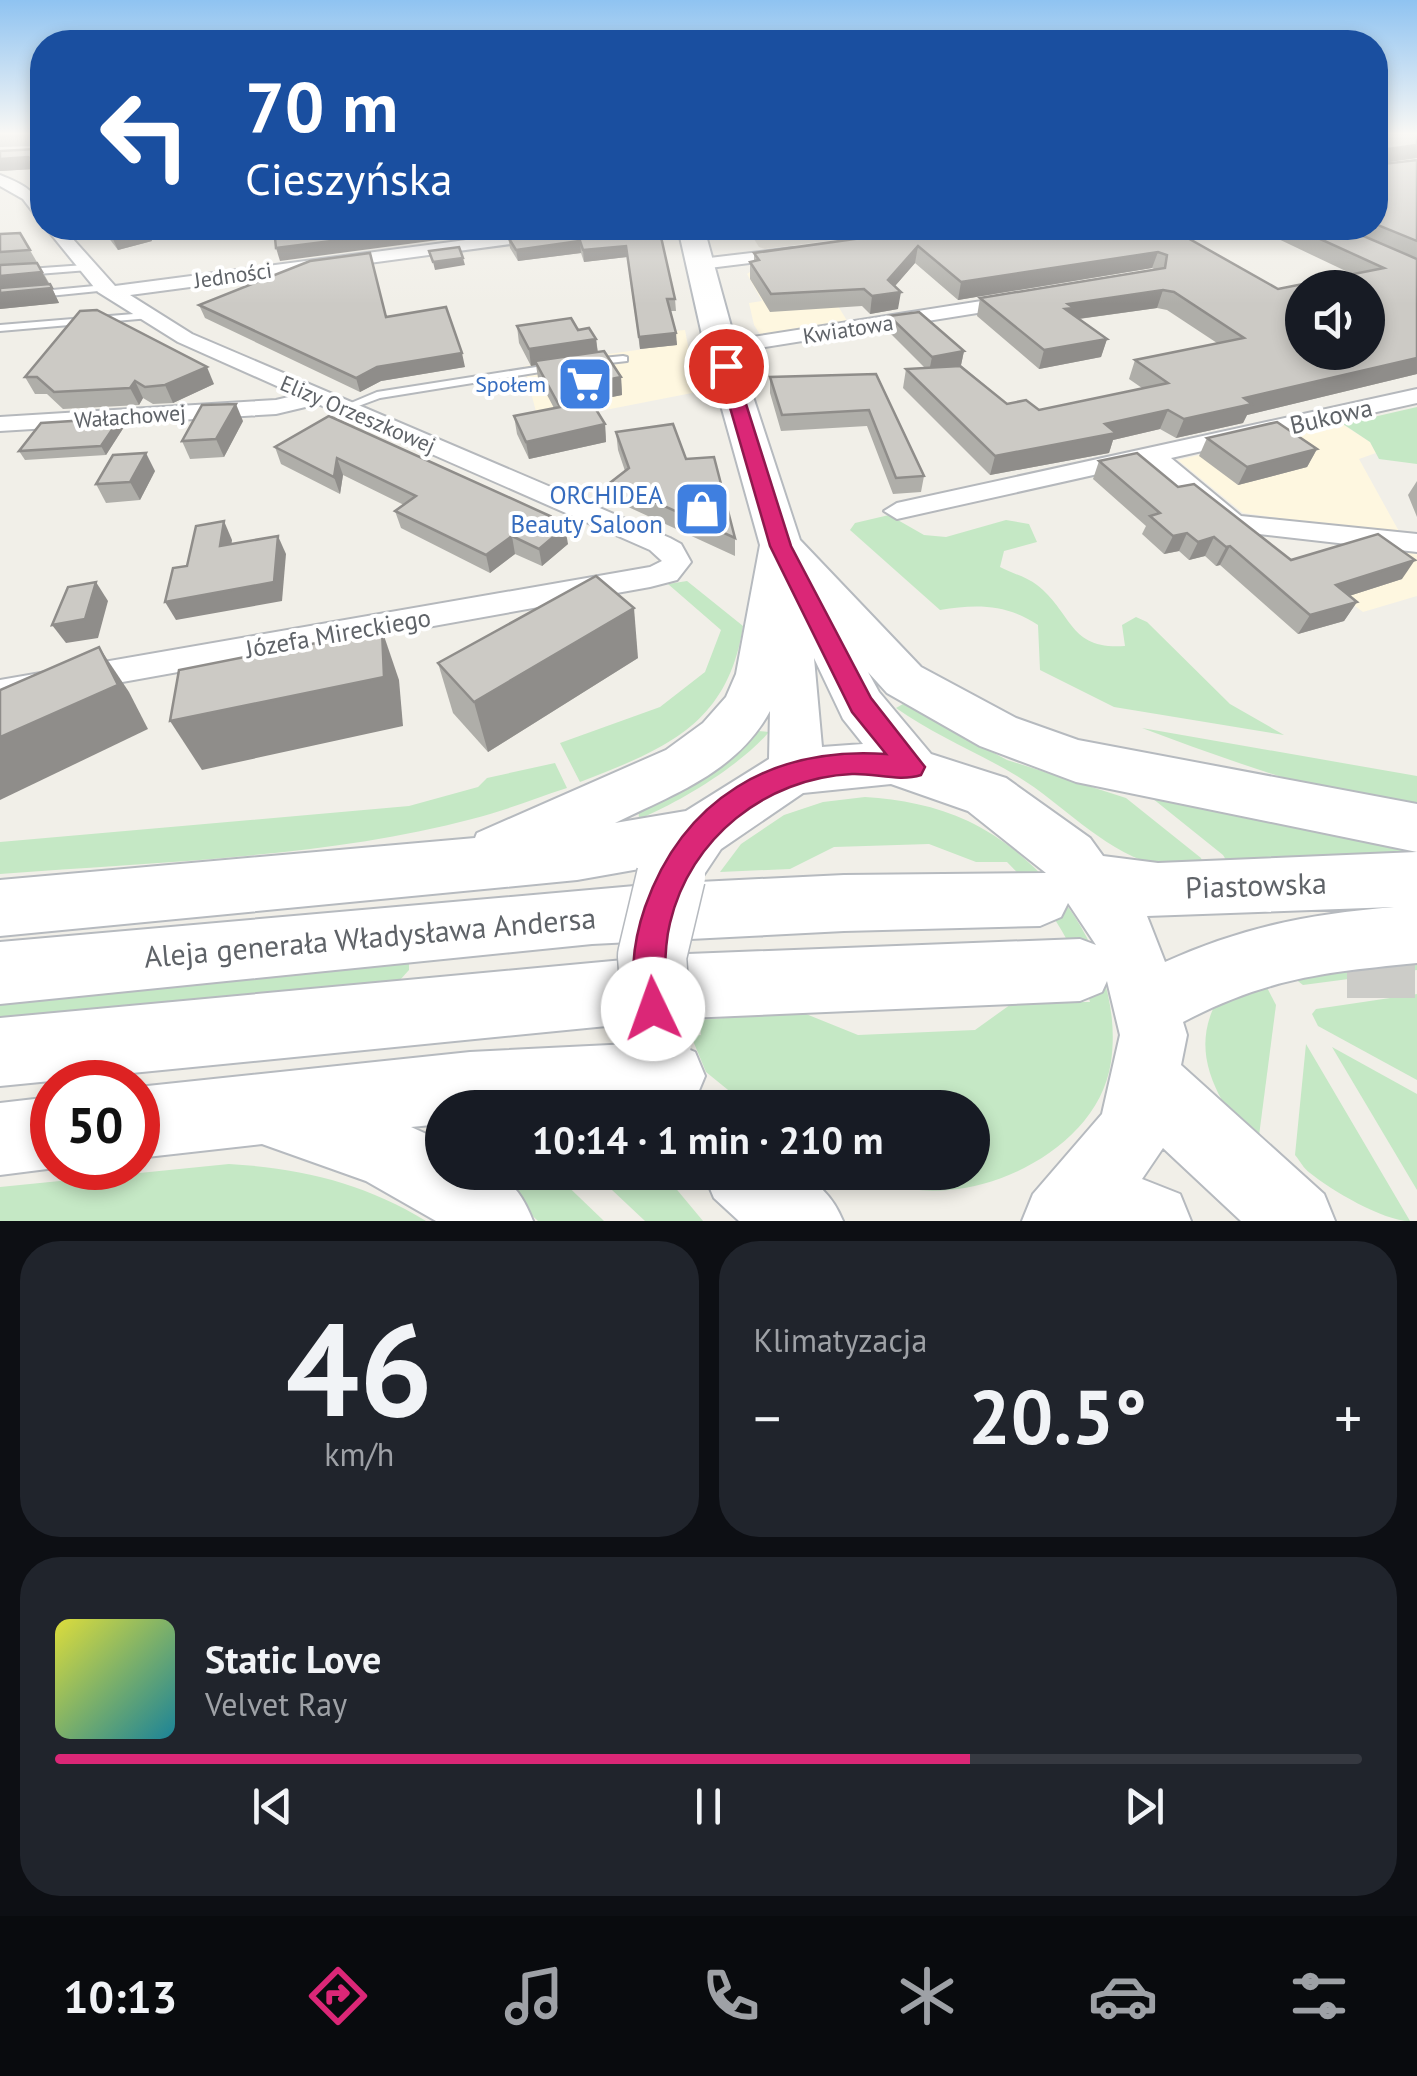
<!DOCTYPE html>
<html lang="pl">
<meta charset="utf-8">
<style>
:root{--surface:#171b24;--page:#20242c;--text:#f1f3f6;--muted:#9ea1a6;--line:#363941;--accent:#db2777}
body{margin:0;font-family:"PT Sans",sans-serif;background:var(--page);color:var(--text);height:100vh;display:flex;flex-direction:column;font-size:38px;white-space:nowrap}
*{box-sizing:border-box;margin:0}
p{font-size:32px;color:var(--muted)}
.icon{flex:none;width:55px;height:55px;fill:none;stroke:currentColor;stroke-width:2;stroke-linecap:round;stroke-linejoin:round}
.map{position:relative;height:1221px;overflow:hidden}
.panel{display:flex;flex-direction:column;gap:20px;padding:20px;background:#0d0f14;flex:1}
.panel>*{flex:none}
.banner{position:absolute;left:30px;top:30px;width:1358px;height:210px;border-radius:40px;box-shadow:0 5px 15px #0003;background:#1a4fa0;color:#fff;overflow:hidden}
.buttons{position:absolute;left:1285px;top:270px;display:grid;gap:20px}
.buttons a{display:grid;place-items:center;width:100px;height:100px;border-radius:50%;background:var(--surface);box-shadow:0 5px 15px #0003;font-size:50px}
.speed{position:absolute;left:30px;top:1060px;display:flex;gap:20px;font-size:50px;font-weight:700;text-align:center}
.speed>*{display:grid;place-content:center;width:130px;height:130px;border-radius:50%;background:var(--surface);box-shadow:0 5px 15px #0003;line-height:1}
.speed .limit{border:15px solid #d22;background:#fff;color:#111}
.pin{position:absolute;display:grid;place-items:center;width:85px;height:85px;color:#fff;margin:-42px;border:5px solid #fff;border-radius:50%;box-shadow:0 2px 10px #0007}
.me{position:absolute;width:110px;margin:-55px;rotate:357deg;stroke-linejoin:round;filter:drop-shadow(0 0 8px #0008)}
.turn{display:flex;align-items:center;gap:35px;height:210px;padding:0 50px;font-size:45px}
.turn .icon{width:130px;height:130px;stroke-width:2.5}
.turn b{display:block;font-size:70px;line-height:85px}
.big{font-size:75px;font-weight:600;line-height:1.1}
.panel .tile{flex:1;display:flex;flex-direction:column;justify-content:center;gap:15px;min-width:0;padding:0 35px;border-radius:40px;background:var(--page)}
.panel .dial{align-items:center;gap:0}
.dial b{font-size:130px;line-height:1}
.song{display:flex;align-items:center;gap:30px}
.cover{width:120px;height:120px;border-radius:15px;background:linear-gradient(135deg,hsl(60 70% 55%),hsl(190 70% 35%))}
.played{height:10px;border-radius:5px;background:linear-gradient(90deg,var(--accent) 70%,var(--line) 70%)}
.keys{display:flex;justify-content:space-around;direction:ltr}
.heat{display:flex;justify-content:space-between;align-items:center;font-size:55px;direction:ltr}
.panel .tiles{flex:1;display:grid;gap:20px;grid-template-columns:1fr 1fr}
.tile:last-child{grid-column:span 2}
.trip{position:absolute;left:425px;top:1090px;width:565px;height:100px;border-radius:50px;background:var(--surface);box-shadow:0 5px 15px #0003;font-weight:600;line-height:100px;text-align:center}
.dock{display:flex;height:160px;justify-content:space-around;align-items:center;background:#090b0e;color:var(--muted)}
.dock .icon{width:70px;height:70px}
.dock .on{color:var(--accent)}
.dock b{font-size:45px;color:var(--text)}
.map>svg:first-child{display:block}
.commercial{fill:#fef7e0}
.education{fill:#e1ded6}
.green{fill:#c5e8c5}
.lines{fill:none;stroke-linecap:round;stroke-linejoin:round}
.secondary-tunnel{stroke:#ccccc8;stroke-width:68;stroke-dasharray:68 34;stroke-linecap:butt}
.lane-casing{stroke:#b5b8bc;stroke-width:4}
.street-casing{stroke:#b5b8bc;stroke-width:4}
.secondary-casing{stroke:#b6babf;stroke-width:4}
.lane{fill:#fff;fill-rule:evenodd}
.street{fill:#fff;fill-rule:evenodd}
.secondary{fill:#fff;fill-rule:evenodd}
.secondary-bridge-casing{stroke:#b6babf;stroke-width:71;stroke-linecap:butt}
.secondary-bridge{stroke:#fff;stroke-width:68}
.wall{fill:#afaea9}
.shaded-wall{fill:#8f8d8a}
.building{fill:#cccac5;stroke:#8f8d8a;stroke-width:2.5;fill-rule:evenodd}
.route{fill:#db2777;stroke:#8e194d;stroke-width:2.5}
.labels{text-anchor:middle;stroke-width:8;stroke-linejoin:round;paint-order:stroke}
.far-street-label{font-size:22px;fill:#5f6368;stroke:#fff}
.far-shop-label{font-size:22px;fill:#366cbe;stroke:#fff;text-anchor:end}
.street-label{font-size:25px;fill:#5f6368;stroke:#fff}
.shop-label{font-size:25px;fill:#366cbe;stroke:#fff;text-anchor:end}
.near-street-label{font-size:30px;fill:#5f6368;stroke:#fff}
</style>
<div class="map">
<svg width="1417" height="1221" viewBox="0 0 1417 1221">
<rect width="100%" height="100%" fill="#f1efe8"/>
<g class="commercial">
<polygon points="757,267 824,283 849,324 763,339 754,325 749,303 762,301 747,274"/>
<polygon points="685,330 697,392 539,423 524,366 644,349 639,334"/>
<polygon points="1339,422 1370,442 1376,453 1359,459 1401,535 1243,513 1178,460"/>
<polygon points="1377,548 1417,553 1417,596 1363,612 1301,566"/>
</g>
<polygon class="education" points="747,228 925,228 765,249 759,247"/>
<g class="green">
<polygon points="1417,407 1417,464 1379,459 1370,442 1343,424"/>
<path d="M889,515L924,535L946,537L1006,520L1029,524L1037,542L1004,551L1000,567C1011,573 1027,577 1037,585C1073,613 1068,650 1125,646L1122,625L1136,617L1147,622L1230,704L1284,735L1114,707L1040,670L1038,625C1006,604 977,604 940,610L850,530L855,523Z"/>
<path d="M687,581L743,626C728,725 665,749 580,782L560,743L660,707L705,672L721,630L668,584Z"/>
<path d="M903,704L1007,760L1126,798L1201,858L1206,871C1189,869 1168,869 1152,864C1099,847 1063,804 1017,776C977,752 934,735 896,708Z"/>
<path d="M1142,728L1417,776V813C1322,793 1232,762 1142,728Z"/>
<path d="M747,730L769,732C741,765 680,802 639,819L638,802Z"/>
<path d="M555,763L567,788C536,798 504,811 472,819C325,858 152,862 0,874V842L409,806L478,787L487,778Z"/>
<polygon points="1142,790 1417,842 1417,859 1231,868 1223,855"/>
<path d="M865,797C900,799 936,806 968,821C1054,862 1125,964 1111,1062C1100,1136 1017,1184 949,1190C913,1193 878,1185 844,1173L972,1172V1108L749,1107L706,1072L691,1036L701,1035L699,1020L801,1012L858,1035L975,1030L1014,1002H1090C1076,944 1049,904 1007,862H976L929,844L834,847L790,869L720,872L741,844L784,815L823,802Z"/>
<polygon points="1417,957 1417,970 1303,985 1290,975"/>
<polygon points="404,961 409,964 409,970 400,980 0,1022 0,1001"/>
<path d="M1262,978L1276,1005L1257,1151C1223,1107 1186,1057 1217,1001Z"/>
<polygon points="1417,994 1417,1080 1318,1026 1312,1014 1316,1009"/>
<path d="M1306,1044L1410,1221C1383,1221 1331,1190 1310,1173C1304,1169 1300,1161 1295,1155Z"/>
<polygon points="1332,1047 1417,1094 1417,1190"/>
<path d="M229,1164C301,1168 364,1183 426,1221H0V1187Z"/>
<polygon points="486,1173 554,1173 604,1221 538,1221"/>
<polygon points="594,1173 663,1173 703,1221 645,1221"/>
</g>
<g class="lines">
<polyline class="secondary-tunnel" points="1347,964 1417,964"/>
<g class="lane-casing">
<g id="lane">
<polygon points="85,265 90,268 88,270 0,277 0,271"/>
<polygon points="105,285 110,288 108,290 0,301 0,295"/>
<polygon points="146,313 150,314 150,318 0,331 0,325"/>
<polygon points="623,356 627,357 627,361 592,365 587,362 592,359"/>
<polygon points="555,364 560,367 559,369 380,398 345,411 339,408 377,392"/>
</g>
</g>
<g class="street-casing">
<g id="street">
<path d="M0,175C22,184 42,192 42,218L36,216L23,199L0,186Z"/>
<polygon points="46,228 63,228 115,286 558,228 601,228 593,233 130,295 192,334 670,538 681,544 691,562 677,580 650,587 0,704 0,680 650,567 662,561 650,550 318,404 276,414 0,431 0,417 276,400 297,395 178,342 98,292"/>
<polygon points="793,248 799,249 799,257 701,269 692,264 701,259"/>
<polygon points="1020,295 1027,297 1027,305 721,354 710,348 721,342"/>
<polygon points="1417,389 1417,403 1171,458 1241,516 1417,534 1417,552 1224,530 1147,463 897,519 884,511 897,503"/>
</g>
</g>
<g class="secondary-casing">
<g id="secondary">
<path d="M678,228H704L737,348L800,540L921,667L1016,718L1078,740L1417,804V963C1326,972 1266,978 1183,1022L1187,1035L1181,1065L1324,1194L1335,1221H1241L1163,1148L1142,1179L1180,1194L1191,1221H1022L1033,1194L1102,1114L1120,1035L1107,981L1102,992L1080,1001L688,1018L0,1086V1018L688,954L1080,939L1096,945L1068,903L1061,917L1040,926L844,931L592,944L0,1004V942L646,885L642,875L645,868L577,880L0,936V880L475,838L477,833L666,750L703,723L726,697L736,674L760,545L705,348ZM814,658L843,719L863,744L822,747ZM868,672L887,693L980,746L1076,782L1417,852L1158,863L1103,856L1090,838L1006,778L931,754L879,692ZM770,711L769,759L686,811L615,823C674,794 737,772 770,711ZM891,784L968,811L1046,873L844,875L699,882L721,849L803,793ZM1394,907C1309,914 1243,927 1165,962L1147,916Z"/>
<path d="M671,1042L695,1052L705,1076L695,1100L678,1108H442V1124L411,1127L442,1141V1172C493,1172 512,1169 533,1221H436L366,1181L262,1144L138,1158V1087L470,1052Z"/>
<polygon points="52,1097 55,1168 0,1175 0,1103"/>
<path d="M703,1172C763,1172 816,1156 843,1221H739L714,1198Z"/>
</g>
</g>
<use href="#lane" class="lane"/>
<use href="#street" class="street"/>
<use href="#secondary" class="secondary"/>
<g class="secondary-bridge-casing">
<polyline id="secondary-bridge" points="658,1039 652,956 671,876"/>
</g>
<use href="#secondary-bridge" class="secondary-bridge"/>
</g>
<g class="wall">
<polygon points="0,133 42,133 42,173 34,169 0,171 37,149 37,146 0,147"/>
<polygon points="1375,133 1417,133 1417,160 1417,158 1382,163 1417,160 1417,374 1247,415 1243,423 1176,438 1160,429 1113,440 1109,453 990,475 903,388 906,369 925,368 887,330 889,316 964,351 961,365 1007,404 1039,410 1142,388 1129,379 1135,360 1217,343 1167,310 1157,308 1079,319 1107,339 1101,357 1039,369 977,316 980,298 1156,270 1152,268 958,300 915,263 895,286 898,309 870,314 862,306 770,312 750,279 750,262 754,261 754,253 1185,236 1278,289 1352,274 1255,228 1375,228"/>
<polygon points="101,228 145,228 152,241 118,250"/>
<polygon points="645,228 675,299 676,311 670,311 677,345 640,349 627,257 584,262 581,253 518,261 510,248 508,237"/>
<polygon points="20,233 52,288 59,303 0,309 0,234"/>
<polygon points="199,305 386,317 465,367 381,381 360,392 205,318"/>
<polygon points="80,311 214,384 173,403 153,404 143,398 139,405 63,409 47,394 35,394 25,377"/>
<polygon points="517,326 578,330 596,339 598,352 621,377 622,395 591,401 605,424 606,442 529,459 517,434 514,416 554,408 538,378 536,365 531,366 519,343"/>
<polygon points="876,374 924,476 921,492 893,494 867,426 781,431 770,393 770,377"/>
<polygon points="329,416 550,516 551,520 568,544 542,566 515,554 490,573 401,528 395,511 404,505 343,475 340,494 281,464 275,447"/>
<polygon points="243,421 224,457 190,459 182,441"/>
<polygon points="124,427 106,455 25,460 19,451"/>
<polygon points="616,432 686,459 735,538 735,556 613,500 611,482 625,471 618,450"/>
<polygon points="1207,438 1317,449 1307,467 1238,485 1199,456"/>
<polygon points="1099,461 1178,487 1291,560 1402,579 1349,596 1357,602 1344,621 1298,634 1220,565 1216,566 1205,556 1189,560 1179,551 1164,554 1142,534 1146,526 1093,479"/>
<polygon points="155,471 140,500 106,503 96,484"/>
<polygon points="1417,481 1417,517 1408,495"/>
<polygon points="638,658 488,752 453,713 438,663"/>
</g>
<g class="shaded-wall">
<polygon points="1417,145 1417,158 1375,164 1379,150"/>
<polygon points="28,157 34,169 0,171 0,159"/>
<polygon points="434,228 451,228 453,238 280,261 276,248"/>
<polygon points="501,228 533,228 502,232"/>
<polygon points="1162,228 1238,228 1158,240"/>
<polygon points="147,229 152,241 118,250 112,237"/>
<polygon points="580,241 581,253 518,261 516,250"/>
<polygon points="626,246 627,257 584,262 583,250"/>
<polygon points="918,246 915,263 888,294 901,292 898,309 870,314 872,296"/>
<polygon points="1158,252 1152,268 958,300 961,282"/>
<polygon points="463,258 465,265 435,270 433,262"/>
<polygon points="42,272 50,286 0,291 0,276"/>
<polygon points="52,288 59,303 0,309 0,293"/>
<polygon points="1163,290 1157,308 1070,320 1060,327 1068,304"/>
<polygon points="676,333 677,345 640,349 639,337"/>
<polygon points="596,339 598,356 535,361 536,365 531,366 529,349"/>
<polygon points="1107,339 1101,357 1039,369 1044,350"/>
<polygon points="964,351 961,365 929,372 932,357"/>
<polygon points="462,353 465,367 381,381 360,392 356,378 377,367"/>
<polygon points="1417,358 1417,374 1247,415 1243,423 1176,438 1184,419 1244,398"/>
<polygon points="207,367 214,384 173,403 165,385"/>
<polygon points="621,377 622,395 583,403 581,385"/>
<polygon points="135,381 143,398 139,405 130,388"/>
<polygon points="236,404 243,421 224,457 216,439"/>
<polygon points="1168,410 1160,429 1113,440 1109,453 990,475 995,456 1105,424"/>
<polygon points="120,418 124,427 106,455 101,446"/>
<polygon points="605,424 606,442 529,459 526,442"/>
<polygon points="1317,449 1307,467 1238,485 1247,467"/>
<polygon points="146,453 155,471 140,500 130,482"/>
<polygon points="337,458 343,475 340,494 334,477"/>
<polygon points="224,521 232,540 229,564 220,546"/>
<polygon points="565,527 568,544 542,566 539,549"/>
<polygon points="1187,533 1179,551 1164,554 1173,536"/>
<polygon points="278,536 286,554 282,601 176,620 165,602"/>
<polygon points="512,536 515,554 490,573 486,555"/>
<polygon points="1214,537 1205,556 1189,560 1198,542"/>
<polygon points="1230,546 1220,565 1216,566 1226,547"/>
<polygon points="1415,560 1402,579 1324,604 1336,585"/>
<polygon points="96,582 108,601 98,638 66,643 52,625"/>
<polygon points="1357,602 1344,621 1298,634 1310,615"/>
<polygon points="634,608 638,658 488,752 474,702"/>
<polygon points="382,630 399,680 403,726 202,770 170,721"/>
<polygon points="99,647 129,692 148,729 0,800 0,737"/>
</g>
<g class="building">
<polygon points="0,133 42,133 42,165 28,157 0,159 0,151 37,149 39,134 0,136"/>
<polygon points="1375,133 1417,133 1417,145 1379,150 1378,160 1383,164 1417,160 1417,241 1375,224"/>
<polygon points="105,228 145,228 147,229 112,237"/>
<polygon points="274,228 434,228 276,248"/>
<polygon points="579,228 645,228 653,238 661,237 675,299 667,299 676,333 639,337 626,246 583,250 580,241 516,250 508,237"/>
<path d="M933,228H1170L1278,289L1384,268L1296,228H1345L1417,259V358L1244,398L1252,404L1184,419L1168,410L1105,424L1116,433L995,456L906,369L960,366L1007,404L1026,400L1039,410L1168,383L1135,360L1244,338L1174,292L1163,290L1068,304L1074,308L1065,309L1107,339L1044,350L980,298L1165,268L1167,255L1158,252L961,282L918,246L888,280L901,292L872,296L864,289L771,294L750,262L759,260L754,253ZM1302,288H1368V352H1302Z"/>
<polygon points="20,233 30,250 0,252 0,234"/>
<polygon points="459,247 463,258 433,262 429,251"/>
<polygon points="370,253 386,317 446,307 462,353 377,367 356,378 199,305 310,261"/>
<polygon points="37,263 42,272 0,276 0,265"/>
<polygon points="50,284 52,288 0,293 0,288"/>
<polygon points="97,310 207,367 165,385 145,387 135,381 130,388 54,392 37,377 25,377 80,311"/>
<polygon points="919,312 964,351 932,357 889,316"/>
<polygon points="571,318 578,330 589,328 596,339 529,349 517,326"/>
<polygon points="604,351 621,377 581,385 605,424 526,442 514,416 560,407 535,361"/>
<polygon points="876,374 924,476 896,478 869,410 782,415 770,377"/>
<polygon points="236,404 216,439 182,441 202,405"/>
<polygon points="329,416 550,516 547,519 565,527 539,549 512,536 486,555 395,511 416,496 337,458 334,477 275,447"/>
<polygon points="120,418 101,446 19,451 41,423"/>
<polygon points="1277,422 1317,449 1247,467 1207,438"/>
<polygon points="673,424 686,459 714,457 735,538 611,482 629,468 616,432"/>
<polygon points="146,453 130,482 96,484 113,455"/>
<polygon points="1137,453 1178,487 1194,484 1291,560 1378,534 1415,560 1336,585 1357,602 1310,615 1230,546 1226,547 1214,537 1198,542 1187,533 1173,536 1150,516 1160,513 1099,461"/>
<polygon points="224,521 220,546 278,536 274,582 165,602 173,568 187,566 196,526"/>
<polygon points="596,576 634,608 474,702 438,663"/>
<polygon points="96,582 85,619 52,625 68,587"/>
<polygon points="382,630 384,677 170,721 179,670"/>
<polygon points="99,647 118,685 0,737 0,690"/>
</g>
<linearGradient id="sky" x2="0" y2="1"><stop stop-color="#8fc3f1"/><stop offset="0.44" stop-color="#f9f8f5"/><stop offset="1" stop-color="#f9f8f5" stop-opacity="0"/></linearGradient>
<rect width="1417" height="304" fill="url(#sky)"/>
<path class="route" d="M726,361L734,366L791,546L871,698L925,767L921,775C899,782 875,773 852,774C766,778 690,838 670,923C666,939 665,959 665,976C665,993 672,1005 665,1021L653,1026L642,1021C627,986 633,942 645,907C683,799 772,746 886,754L852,712L770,546L718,366Z"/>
<defs>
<g id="supermarket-square" transform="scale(2.875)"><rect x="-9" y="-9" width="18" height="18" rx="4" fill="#3f7fe0" stroke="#fff"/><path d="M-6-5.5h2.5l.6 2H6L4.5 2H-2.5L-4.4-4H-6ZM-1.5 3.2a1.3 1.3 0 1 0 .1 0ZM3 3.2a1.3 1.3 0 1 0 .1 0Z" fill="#fff"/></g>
<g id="shop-square" transform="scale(2.875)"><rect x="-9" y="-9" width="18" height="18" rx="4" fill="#3f7fe0" stroke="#fff"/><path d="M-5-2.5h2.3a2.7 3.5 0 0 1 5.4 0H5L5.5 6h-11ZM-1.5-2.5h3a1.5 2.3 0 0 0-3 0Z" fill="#fff"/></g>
</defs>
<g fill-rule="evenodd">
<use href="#supermarket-square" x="585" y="384"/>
<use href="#shop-square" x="702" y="509"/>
</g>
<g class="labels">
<g class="far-street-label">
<text transform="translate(233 275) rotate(-8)" y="8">Jedności</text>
<text transform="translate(848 329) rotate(-9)" y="8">Kwiatowa</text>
<text transform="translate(358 414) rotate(23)" y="8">Elizy Orzeszkowej</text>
<text transform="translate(130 416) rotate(-4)" y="8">Wałachowej</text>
</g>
<g class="far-shop-label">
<text x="546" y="392">Społem</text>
</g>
<g class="street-label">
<text transform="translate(1331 416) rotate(-13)" y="9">Bukowa</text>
<text transform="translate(338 633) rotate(-10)" y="9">Józefa Mireckiego</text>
</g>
<g class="shop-label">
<text x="663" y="504">ORCHIDEA<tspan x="663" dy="29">Beauty Saloon</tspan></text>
</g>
<g class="near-street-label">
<text transform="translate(1256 886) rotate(-2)" y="10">Piastowska</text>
<text transform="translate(370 938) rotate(-5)" y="10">Aleja generała Władysława Andersa</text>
</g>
</g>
</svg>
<div class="buttons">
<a><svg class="icon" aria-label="sound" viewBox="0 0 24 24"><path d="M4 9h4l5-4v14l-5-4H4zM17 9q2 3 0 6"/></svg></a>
</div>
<div class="speed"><div class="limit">50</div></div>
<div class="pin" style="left:726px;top:366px;background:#d93025"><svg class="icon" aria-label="arrive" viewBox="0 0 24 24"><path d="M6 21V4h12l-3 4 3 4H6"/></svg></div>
<svg class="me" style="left:653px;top:1009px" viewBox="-20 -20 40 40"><circle r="19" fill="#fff"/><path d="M0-13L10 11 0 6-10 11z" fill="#db2777"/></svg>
<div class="trip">10:14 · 1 min · 210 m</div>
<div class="banner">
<div class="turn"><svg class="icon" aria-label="left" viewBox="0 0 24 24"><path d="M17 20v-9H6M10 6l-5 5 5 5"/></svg><div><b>70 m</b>Cieszyńska</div></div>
</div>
</div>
<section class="panel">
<div class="tiles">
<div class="tile dial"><b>46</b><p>km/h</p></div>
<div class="tile"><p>Klimatyzacja</p>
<div class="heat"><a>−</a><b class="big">20.5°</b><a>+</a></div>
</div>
<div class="tile">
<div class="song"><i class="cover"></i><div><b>Static Love</b><p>Velvet Ray</p></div></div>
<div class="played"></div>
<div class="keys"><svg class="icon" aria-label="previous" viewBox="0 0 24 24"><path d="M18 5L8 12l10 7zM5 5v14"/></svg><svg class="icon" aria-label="pause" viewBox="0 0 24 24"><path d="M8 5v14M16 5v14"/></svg><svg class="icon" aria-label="next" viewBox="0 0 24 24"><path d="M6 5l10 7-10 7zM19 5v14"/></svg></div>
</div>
</div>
</section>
<nav class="dock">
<b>10:13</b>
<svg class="icon on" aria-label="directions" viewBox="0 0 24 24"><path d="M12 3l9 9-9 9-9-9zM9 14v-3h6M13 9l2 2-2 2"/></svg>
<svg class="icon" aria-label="music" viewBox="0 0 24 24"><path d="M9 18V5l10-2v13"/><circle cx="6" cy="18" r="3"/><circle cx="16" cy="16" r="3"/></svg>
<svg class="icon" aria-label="phone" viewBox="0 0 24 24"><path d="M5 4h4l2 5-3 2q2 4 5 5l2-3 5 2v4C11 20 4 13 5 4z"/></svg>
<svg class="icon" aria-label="climate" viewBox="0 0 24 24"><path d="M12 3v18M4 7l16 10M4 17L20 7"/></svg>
<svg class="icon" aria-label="car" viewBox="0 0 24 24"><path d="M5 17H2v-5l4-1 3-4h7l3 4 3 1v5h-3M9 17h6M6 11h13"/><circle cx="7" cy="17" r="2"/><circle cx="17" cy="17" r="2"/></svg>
<svg class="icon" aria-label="filters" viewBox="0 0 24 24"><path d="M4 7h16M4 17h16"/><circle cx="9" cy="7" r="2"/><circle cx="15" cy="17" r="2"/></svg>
</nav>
